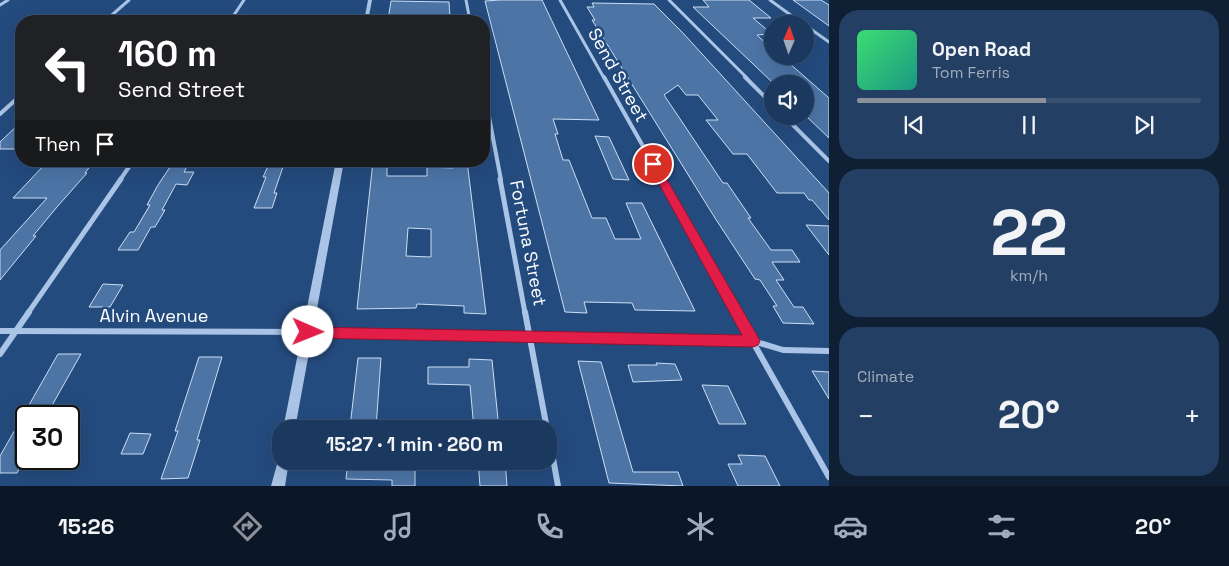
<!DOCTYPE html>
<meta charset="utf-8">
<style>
:root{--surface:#1b385e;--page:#243f64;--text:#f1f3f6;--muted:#a0acbc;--line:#395273;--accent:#8c9099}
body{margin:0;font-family:"Space Grotesk",sans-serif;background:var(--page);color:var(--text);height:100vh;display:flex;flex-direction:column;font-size:19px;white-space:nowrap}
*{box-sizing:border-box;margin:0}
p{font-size:16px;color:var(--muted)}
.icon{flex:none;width:28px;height:28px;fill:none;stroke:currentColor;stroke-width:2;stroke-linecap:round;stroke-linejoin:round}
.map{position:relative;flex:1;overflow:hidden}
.side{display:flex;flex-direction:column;gap:10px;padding:10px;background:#0f1f34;width:400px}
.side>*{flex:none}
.top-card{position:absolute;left:15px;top:15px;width:475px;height:152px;border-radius:20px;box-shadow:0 5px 20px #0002,0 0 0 1px var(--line);background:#202124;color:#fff;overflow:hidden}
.needle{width:32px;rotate:2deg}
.controls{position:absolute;left:764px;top:15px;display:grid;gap:10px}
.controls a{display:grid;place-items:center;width:50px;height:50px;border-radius:50%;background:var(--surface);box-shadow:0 5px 20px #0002,0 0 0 1px var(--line);font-size:25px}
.speed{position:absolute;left:15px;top:405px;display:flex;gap:10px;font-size:25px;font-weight:700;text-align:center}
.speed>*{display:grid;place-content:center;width:65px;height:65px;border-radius:50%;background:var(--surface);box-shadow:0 5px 20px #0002,0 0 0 1px var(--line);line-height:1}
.speed .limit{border:2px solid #111;border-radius:8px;background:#fff;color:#111}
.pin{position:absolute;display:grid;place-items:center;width:42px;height:42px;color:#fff;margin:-21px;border:2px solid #fff;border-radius:50%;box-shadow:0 1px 5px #0007}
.me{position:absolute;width:55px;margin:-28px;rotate:91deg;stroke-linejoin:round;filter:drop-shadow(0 0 4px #0008)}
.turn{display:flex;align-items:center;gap:18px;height:105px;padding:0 20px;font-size:22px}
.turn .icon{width:65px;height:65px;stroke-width:2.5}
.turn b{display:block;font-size:35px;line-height:42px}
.then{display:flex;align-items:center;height:48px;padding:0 20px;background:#0003;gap:10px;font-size:19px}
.big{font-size:38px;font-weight:700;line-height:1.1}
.side .card{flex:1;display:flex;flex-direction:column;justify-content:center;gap:8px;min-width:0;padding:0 18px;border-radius:20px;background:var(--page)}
.side .dial{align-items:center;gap:0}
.dial b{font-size:65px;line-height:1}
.song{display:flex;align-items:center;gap:15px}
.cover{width:60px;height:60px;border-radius:8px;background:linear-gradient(135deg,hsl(140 70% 55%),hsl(170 70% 35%))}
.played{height:5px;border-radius:2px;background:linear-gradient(90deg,var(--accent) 55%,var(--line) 55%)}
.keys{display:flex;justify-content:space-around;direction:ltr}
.heat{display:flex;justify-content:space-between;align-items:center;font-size:28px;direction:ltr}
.trip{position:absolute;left:272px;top:420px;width:285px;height:50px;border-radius:20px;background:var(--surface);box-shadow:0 5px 20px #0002,0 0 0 1px var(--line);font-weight:700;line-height:50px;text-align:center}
.tab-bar{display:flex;height:80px;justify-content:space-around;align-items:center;background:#0b1626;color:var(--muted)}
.tab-bar .icon{width:35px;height:35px}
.tab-bar .on{color:var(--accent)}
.tab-bar b{font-size:22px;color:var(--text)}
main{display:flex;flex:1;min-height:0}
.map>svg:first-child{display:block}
.building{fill:#4c75a6;stroke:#ccdef4;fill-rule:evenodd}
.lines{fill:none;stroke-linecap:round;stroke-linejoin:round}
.minor-far3{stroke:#a9c4e6;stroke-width:3}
.minor-far2{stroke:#a9c4e6;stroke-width:4}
.minor-far1{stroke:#a9c4e6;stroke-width:5}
.minor{stroke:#a9c4e6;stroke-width:6}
.tertiary{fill:#a9c4e6;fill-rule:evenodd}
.route{fill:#e11d48;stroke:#92132f}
.labels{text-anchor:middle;stroke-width:5;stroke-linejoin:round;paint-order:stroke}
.street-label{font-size:18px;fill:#fff;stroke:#244b7e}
</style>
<main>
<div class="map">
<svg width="829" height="486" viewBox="0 0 829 486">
<rect width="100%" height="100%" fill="#244b7e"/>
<g class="building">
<polygon points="500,0 542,0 599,120 553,119 558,134 555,134 563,160 569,160 592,218 606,218 615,239 641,239 626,203 642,203 695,311 635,310 632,303 584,302 587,313 565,312 485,1"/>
<polygon points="703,0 749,0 771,18 753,18 772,34 757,35 772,49 772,56 781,56 829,98 829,138 805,115 805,84 772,82 693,7 709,7"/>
<polygon points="793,0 821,0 829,5 829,26"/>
<polygon points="391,1 449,2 450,18 388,20"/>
<polygon points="592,3 654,4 682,32 829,193 829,220 812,200 809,200 804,193 777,193 747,154 733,154 706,120 718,120 698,95 686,95 678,85 664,95 723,183 727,183 751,218 748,218 771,250 792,250 800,262 772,262 784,280 776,280 794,307 803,307 814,324 783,323 773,306 777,306 760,280 755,279 715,218 592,20 595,20 587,7 594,7"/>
<polygon points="21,122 21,144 16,149 0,149 0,142"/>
<polygon points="595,136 609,137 629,180 613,179"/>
<polygon points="48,161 94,161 85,173 87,173 57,207 33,236 36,236 0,280 0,250 47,198 13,198"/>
<polygon points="174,161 190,161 184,172 194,172 187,185 176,184 162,210 165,210 155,227 151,227 138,250 118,250 130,232 134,232 150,205 147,205 158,185"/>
<path d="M373,161H387V176H427V167L453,168L452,161H467L486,314L464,313V306L417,304L416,308L357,309ZM408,228L431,229V257L406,256Z"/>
<polygon points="269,164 284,164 274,193 277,193 272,208 254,208 266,177 263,177"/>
<polygon points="806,225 829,226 829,255"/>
<polygon points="103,284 123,285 110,307 89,307"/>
<polygon points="58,354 81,354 46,416 26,416 26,456 17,473 0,473 0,456"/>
<polygon points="199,357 222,357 197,440 200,440 188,478 161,479 178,431 175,431"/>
<polygon points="358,358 381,358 376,428 350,427"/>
<polygon points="469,359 492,360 499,429 474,429 470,385 428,384 428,367 469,367"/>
<polygon points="578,361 601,362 633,472 678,472 683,486 609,483"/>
<polygon points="656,363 675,364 682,380 633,382 628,365 657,365"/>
<polygon points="812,371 829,372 829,399"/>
<polygon points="702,385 728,386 746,424 719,424"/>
<polygon points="130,433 151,434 143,454 121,454"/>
<polygon points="738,455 765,456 780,486 738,486 728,464 742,464"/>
<polygon points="348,461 374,461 374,467 415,468 415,486 392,486 392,480 346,479"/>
<polygon points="478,461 505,461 507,486 480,486"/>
</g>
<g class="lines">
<g class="minor-far3">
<polyline points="466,0 470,21"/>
<polyline points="560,0 604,78"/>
<polyline points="669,0 747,78"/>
<polyline points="770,0 803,24"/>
<polyline points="0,5 8,0"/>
<polyline points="105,21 129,0"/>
<polyline points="230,21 244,0"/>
<polyline points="805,25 829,42"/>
</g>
<g class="minor-far2">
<polyline points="604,77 662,180"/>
<polyline points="745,77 772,104"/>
<polyline points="484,91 501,180"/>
<polyline points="0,114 21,95"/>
<polyline points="784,116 829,161"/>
<polyline points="120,180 133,161"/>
</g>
<g class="minor-far1">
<polyline points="500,179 525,313"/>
<polyline points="661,179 737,313"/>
<polyline points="28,313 121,179"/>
</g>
<g class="minor">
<polyline points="525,312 547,429"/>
<polyline points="736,312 829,477"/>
<polyline points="0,331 308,332 753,341 783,350 829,351"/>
<polyline points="0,354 29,312"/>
<polyline points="549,436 558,486"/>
</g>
<g class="tertiary">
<polygon points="368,0 372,0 368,21 364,21"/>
<polygon points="336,161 344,161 295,429 283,429"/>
<polygon points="281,455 281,461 289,461 285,486 271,486 279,457"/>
</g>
</g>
<polygon class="route" points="653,161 658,164 758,337 760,341 758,345 753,347 308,338 303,336 301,332 303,328 308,327 742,335 648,164"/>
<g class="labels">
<g class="street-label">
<text transform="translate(618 75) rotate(61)" y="6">Send Street</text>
<text transform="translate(528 243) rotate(79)" y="6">Fortuna Street</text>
<text x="154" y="322">Alvin Avenue</text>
</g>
</g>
</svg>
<div class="controls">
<a><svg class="needle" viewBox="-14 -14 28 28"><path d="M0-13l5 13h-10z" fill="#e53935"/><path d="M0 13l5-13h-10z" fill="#a0acbc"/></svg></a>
<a><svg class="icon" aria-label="sound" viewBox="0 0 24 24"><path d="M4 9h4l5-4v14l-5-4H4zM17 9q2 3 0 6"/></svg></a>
</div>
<div class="speed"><div class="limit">30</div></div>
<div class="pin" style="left:653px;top:164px;background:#d93025"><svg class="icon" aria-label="arrive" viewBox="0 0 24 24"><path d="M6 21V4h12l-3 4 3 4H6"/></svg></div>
<svg class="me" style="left:308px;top:332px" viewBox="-20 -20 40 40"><circle r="19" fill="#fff"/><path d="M0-13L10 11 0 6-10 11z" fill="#e11d48"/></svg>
<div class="trip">15:27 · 1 min · 260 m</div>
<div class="top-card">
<div class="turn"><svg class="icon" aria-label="left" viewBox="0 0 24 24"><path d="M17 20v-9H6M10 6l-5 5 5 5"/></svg><div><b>160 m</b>Send Street</div></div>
<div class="then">Then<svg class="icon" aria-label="arrive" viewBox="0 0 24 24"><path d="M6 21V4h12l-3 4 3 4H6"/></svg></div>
</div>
</div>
<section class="side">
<div class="card">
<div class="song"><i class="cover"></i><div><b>Open Road</b><p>Tom Ferris</p></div></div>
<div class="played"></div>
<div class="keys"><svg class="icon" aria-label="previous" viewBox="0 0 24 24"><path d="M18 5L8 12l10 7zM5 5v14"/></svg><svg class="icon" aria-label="pause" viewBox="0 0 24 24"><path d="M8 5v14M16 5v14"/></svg><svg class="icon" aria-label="next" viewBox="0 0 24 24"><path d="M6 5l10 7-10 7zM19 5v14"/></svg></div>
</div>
<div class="card dial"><b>22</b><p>km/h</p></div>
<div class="card"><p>Climate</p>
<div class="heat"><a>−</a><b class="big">20°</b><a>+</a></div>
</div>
</section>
</main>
<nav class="tab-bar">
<b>15:26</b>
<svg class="icon on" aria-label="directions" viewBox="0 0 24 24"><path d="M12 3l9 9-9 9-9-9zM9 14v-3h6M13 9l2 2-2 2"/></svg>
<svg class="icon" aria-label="music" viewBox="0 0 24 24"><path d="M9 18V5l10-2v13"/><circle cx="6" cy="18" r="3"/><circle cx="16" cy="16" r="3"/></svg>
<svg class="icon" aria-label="phone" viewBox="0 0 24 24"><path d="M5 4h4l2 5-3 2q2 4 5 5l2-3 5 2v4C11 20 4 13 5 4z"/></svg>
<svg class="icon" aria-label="climate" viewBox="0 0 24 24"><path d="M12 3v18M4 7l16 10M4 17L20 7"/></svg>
<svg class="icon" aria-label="car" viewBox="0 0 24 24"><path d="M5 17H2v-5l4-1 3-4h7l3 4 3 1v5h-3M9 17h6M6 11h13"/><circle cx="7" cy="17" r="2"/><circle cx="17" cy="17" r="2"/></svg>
<svg class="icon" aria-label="filters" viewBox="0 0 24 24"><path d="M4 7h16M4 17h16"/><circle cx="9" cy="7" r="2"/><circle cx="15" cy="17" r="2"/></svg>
<b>20°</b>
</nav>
